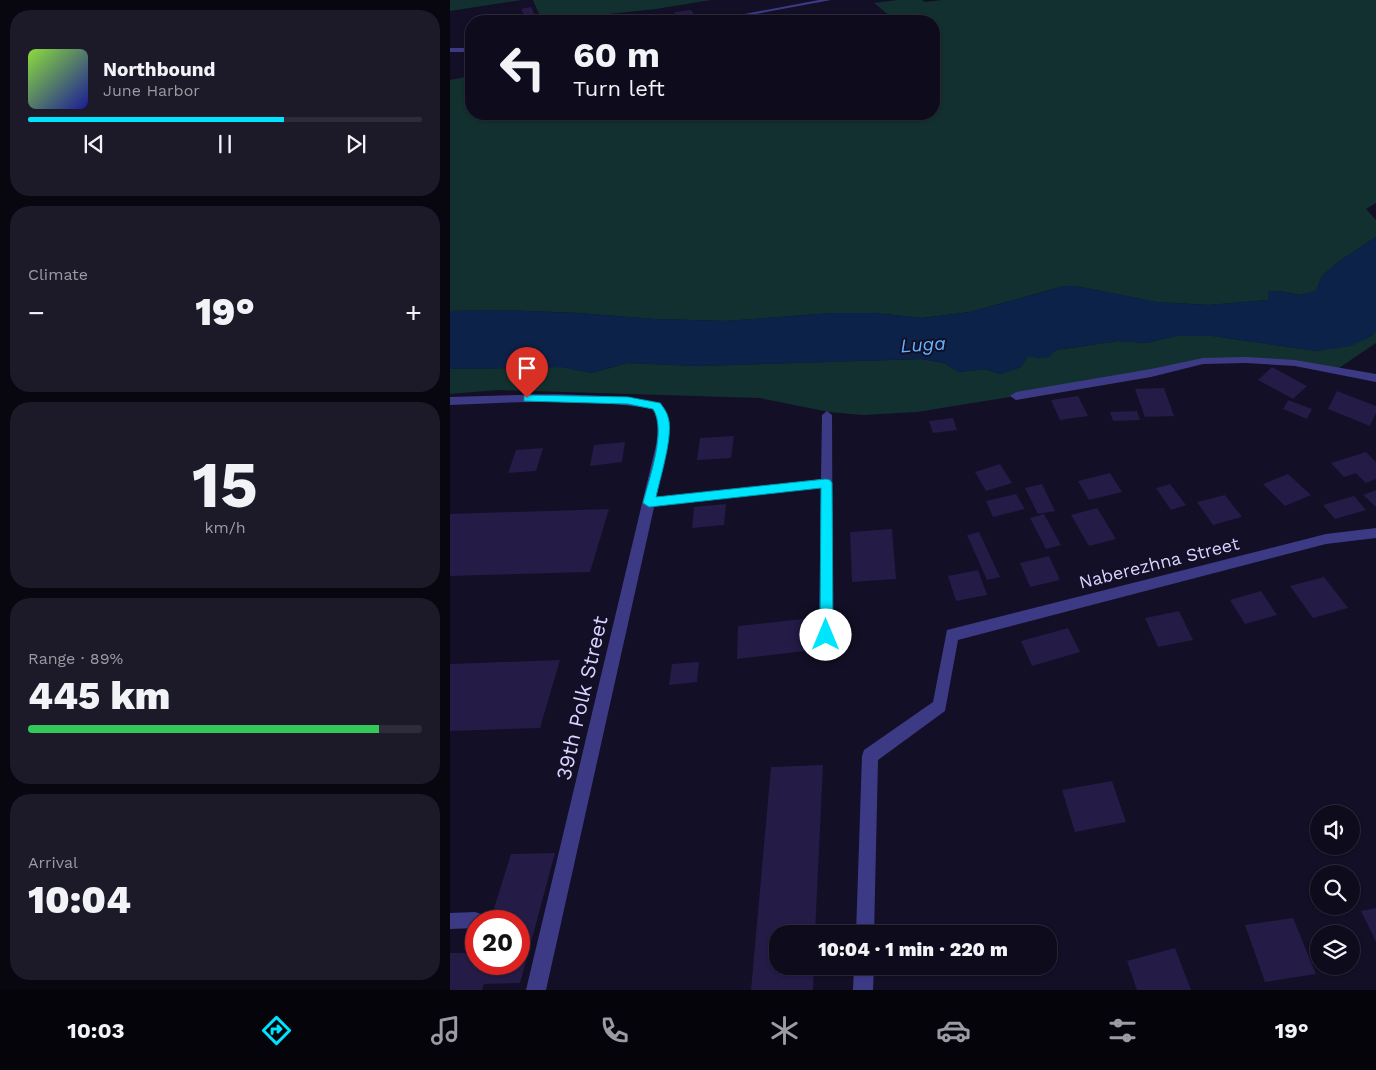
<!DOCTYPE html>
<meta charset="utf-8">
<style>
:root{--surface:#0e0b1c;--page:#1c1929;--text:#f1f3f6;--muted:#9b9ba3;--line:#2e2b3b;--accent:#00e5ff}
body{margin:0;font-family:"Work Sans",sans-serif;background:var(--page);color:var(--text);height:100vh;display:flex;flex-direction:column;font-size:19px;white-space:nowrap}
*{box-sizing:border-box;margin:0}
p{font-size:16px;color:var(--muted)}
.icon{flex:none;width:28px;height:28px;fill:none;stroke:currentColor;stroke-width:2;stroke-linecap:round;stroke-linejoin:round}
.map{position:relative;flex:1;overflow:hidden}
.side{display:flex;flex-direction:column;gap:10px;padding:10px;background:#08060f;width:450px}
.side>*{flex:none}
.banner{position:absolute;left:15px;top:15px;width:475px;height:105px;border-radius:20px;box-shadow:0 1px 4px #0004,0 0 0 1px var(--line);background:#0e0b1c;color:var(--text);overflow:hidden}
.controls{position:absolute;left:860px;top:805px;display:grid;gap:10px}
.controls a{display:grid;place-items:center;width:50px;height:50px;border-radius:50%;background:var(--surface);box-shadow:0 1px 4px #0004,0 0 0 1px var(--line);font-size:25px}
.speed{position:absolute;left:15px;top:910px;display:flex;gap:10px;font-size:25px;font-weight:700;text-align:center}
.speed>*{display:grid;place-content:center;width:65px;height:65px;border-radius:50%;background:var(--surface);box-shadow:0 1px 4px #0004,0 0 0 1px var(--line);line-height:1}
.speed .limit{border:8px solid #d22;background:#fff;color:#111}
.pin{position:absolute;display:grid;place-items:center;width:42px;height:42px;color:#fff;margin:-51px -21px;border-radius:50% 50% 50% 0;rotate:-45deg;box-shadow:0 0 5px #0007}
.pin .icon{rotate:45deg}
.me{position:absolute;width:55px;margin:-28px;rotate:0deg;stroke-linejoin:round;filter:drop-shadow(0 0 4px #0008)}
.turn{display:flex;align-items:center;gap:18px;height:105px;padding:0 25px;font-size:22px}
.turn .icon{width:65px;height:65px;stroke-width:2.5}
.turn b{display:block;font-size:35px;line-height:42px}
.big{font-size:38px;font-weight:800;line-height:1.1}
.side .widget{flex:1;display:flex;flex-direction:column;justify-content:center;gap:8px;min-width:0;padding:0 18px;border-radius:20px;background:var(--page)}
.side .dial{align-items:center;gap:0}
.dial b{font-size:65px;line-height:1}
.song{display:flex;align-items:center;gap:15px}
.cover{width:60px;height:60px;border-radius:8px;background:linear-gradient(135deg,hsl(90 70% 55%),hsl(240 70% 35%))}
.played{height:5px;border-radius:2px;background:linear-gradient(90deg,var(--accent) 65%,var(--line) 65%)}
.keys{display:flex;justify-content:space-around;direction:ltr}
.heat{display:flex;justify-content:space-between;align-items:center;font-size:28px;direction:ltr}
.charge{height:8px;border-radius:4px;background:linear-gradient(90deg,#34c759 89%,var(--line) 0)}
.trip{position:absolute;left:319px;top:925px;width:288px;height:50px;border-radius:20px;background:var(--surface);box-shadow:0 1px 4px #0004,0 0 0 1px var(--line);font-weight:800;line-height:50px;text-align:center}
.menu{display:flex;height:80px;justify-content:space-around;align-items:center;background:#06040b;color:var(--muted)}
.menu .icon{width:35px;height:35px}
.menu .active{color:var(--accent)}
.menu b{font-size:22px;color:var(--text)}
main{display:flex;flex:1;min-height:0}
.map>svg:first-child{display:block}
.green{fill:#12302f}
.water{fill:#0c2248}
.building{fill:#241b47}
.lines{fill:none;stroke-linecap:round;stroke-linejoin:round}
.service{fill:#3d3a85;fill-rule:evenodd}
.minor{fill:#3d3a85;fill-rule:evenodd}
.route{fill:#00e5ff;stroke:#0095a6}
.labels{text-anchor:middle;stroke-width:4;stroke-linejoin:round;paint-order:stroke}
.street-label{font-size:18px;fill:#d9d4ff;stroke:#130f26}
.water-label{font-size:19px;font-style:italic;fill:#62b6ff;stroke:#130f26}
.near-street-label{font-size:21px;fill:#d9d4ff;stroke:#130f26}
</style>
<main>
<section class="side">
<div class="widget">
<div class="song"><i class="cover"></i><div><b>Northbound</b><p>June Harbor</p></div></div>
<div class="played"></div>
<div class="keys"><svg class="icon" aria-label="previous" viewBox="0 0 24 24"><path d="M18 5L8 12l10 7zM5 5v14"/></svg><svg class="icon" aria-label="pause" viewBox="0 0 24 24"><path d="M8 5v14M16 5v14"/></svg><svg class="icon" aria-label="next" viewBox="0 0 24 24"><path d="M6 5l10 7-10 7zM19 5v14"/></svg></div>
</div>
<div class="widget"><p>Climate</p>
<div class="heat"><a>−</a><b class="big">19°</b><a>+</a></div>
</div>
<div class="widget dial"><b>15</b><p>km/h</p></div>
<div class="widget"><p>Range · 89%</p><b class="big">445 km</b><div class="charge"></div></div>
<div class="widget"><p>Arrival</p><b class="big">10:04</b></div>
</section>
<div class="map">
<svg width="926" height="990" viewBox="0 0 926 990">
<rect width="100%" height="100%" fill="#130f26"/>
<g class="green">
<polygon points="0,0 72,0 0,11"/>
<polygon points="83,0 261,0 206,9 92,21"/>
<polygon points="448,0 472,0 475,2 492,0 926,0 926,203 916,209 926,220 926,237 888,262 872,276 866,291 850,295 828,291 818,291 818,300 759,305 706,302 631,287 614,286 520,312 472,318 424,313 383,313 276,321 205,319 128,313 49,310 0,311 0,80 21,76 21,114 484,114 484,21 421,21 441,17 424,3"/>
<polygon points="926,330 926,343 886,370 845,363 753,361 566,396 467,412 413,415 379,412 310,398 47,390 0,394 0,369 112,367 142,373 177,363 247,366 471,359 494,363 509,372 534,369 551,374 571,367 577,357 583,356 589,358 606,350 669,341 696,343 726,336 763,336 867,351 922,336"/>
</g>
<polygon class="water" points="926,237 926,330 922,336 901,346 867,351 763,336 726,336 696,343 669,341 606,350 598,358 577,357 571,367 551,374 534,369 509,372 494,363 471,359 247,366 177,363 142,373 111,367 0,369 0,311 49,310 128,313 205,319 276,321 383,313 424,313 472,318 520,312 614,286 631,287 707,302 759,305 818,300 818,291 828,291 850,295 866,291 872,276 888,262"/>
<g class="building">
<polygon points="81,7 85,15 75,17 71,9"/>
<polygon points="241,10 244,14 227,16 224,12"/>
<polygon points="822,367 857,386 843,399 808,380"/>
<polygon points="714,388 724,416 695,417 685,389"/>
<polygon points="887,391 926,406 926,413 920,426 878,409"/>
<polygon points="628,396 638,416 610,420 601,400"/>
<polygon points="838,400 862,409 857,419 833,409"/>
<polygon points="687,411 690,420 663,421 660,412"/>
<polygon points="503,418 507,430 483,433 479,421"/>
<polygon points="284,436 281,458 247,460 250,438"/>
<polygon points="175,442 172,462 140,466 144,445"/>
<polygon points="93,448 86,471 58,473 66,450"/>
<polygon points="916,452 926,462 926,479 916,483 906,473 894,477 881,463"/>
<polygon points="550,464 562,483 536,491 525,472"/>
<polygon points="660,473 672,492 639,500 628,481"/>
<polygon points="838,474 861,495 835,506 813,484"/>
<polygon points="592,484 605,511 588,514 575,488"/>
<polygon points="720,484 736,505 721,510 706,488"/>
<polygon points="926,490 926,507 913,495"/>
<polygon points="566,494 575,509 543,517 536,501"/>
<polygon points="775,495 792,517 763,525 747,502"/>
<polygon points="904,496 916,510 885,519 873,505"/>
<polygon points="276,504 274,525 242,528 244,507"/>
<polygon points="647,508 666,539 639,546 621,515"/>
<polygon points="159,509 140,572 0,576 0,514"/>
<polygon points="594,514 611,545 596,549 580,518"/>
<polygon points="442,529 446,579 402,582 400,532"/>
<polygon points="529,532 550,577 537,580 517,535"/>
<polygon points="599,556 610,580 580,587 570,563"/>
<polygon points="528,570 537,595 506,601 498,576"/>
<polygon points="874,577 898,608 863,618 840,586"/>
<polygon points="811,591 827,615 795,624 780,600"/>
<polygon points="729,611 743,640 708,647 695,618"/>
<polygon points="362,618 364,650 287,659 288,626"/>
<polygon points="618,628 630,652 582,666 571,641"/>
<polygon points="110,660 90,728 0,731 0,664"/>
<polygon points="249,662 247,682 219,685 222,664"/>
<polygon points="373,765 365,934 328,934 328,966 364,966 363,990 301,990 321,767"/>
<polygon points="662,781 676,822 625,832 612,790"/>
<polygon points="105,853 70,983 34,984 32,990 0,990 0,953 26,953 26,964 69,964 69,921 40,921 61,854"/>
<polygon points="926,908 926,942 911,911"/>
<polygon points="843,918 866,974 815,982 795,925"/>
<polygon points="725,948 741,990 687,990 677,961"/>
</g>
<g class="lines">
<g class="service">
<polygon points="377,411 382,415 383,635 381,639 376,641 371,639 369,635 371,488 199,507 195,506 193,503 195,500 199,499 371,479 372,415"/>
<polygon points="25,912 31,914 33,920 26,921 26,928 0,929 0,913"/>
</g>
<g class="minor">
<polygon points="369,0 381,0 268,21 257,21"/>
<rect x="0" y="48" width="21" height="4"/>
<polygon points="795,357 845,360 926,374 926,382 845,366 795,363 753,364 701,377 566,400 560,396 566,392 701,369 753,358"/>
<path d="M104,394L156,396L211,403C220,417 220,429 218,445L96,990H76L206,445C208,432 209,421 203,409C136,398 68,402 0,405V397Z"/>
<polygon points="926,528 926,538 876,544 508,640 495,711 428,760 424,934 406,934 412,756 414,750 483,702 497,630 876,534"/>
<polygon points="404,966 424,966 423,990 403,990"/>
</g>
</g>
<path class="route" d="M77,395L178,397L210,403C213,407 217,412 218,417C224,434 210,478 206,497L376,479L380,480L382,483L383,635L381,639L376,641L371,639L370,635L371,488L199,507L193,503C199,478 217,430 203,409L178,404L74,401V396Z"/>
<g class="labels">
<g class="street-label">
<text transform="translate(709 563) rotate(-14)" y="6">Naberezhna Street</text>
</g>
<g class="water-label">
<text transform="translate(473 344) rotate(-4)" y="7">Luga</text>
</g>
<g class="near-street-label">
<text transform="translate(132 698) rotate(-77)" y="7">39th Polk Street</text>
</g>
</g>
</svg>
<div class="controls">
<a><svg class="icon" aria-label="sound" viewBox="0 0 24 24"><path d="M4 9h4l5-4v14l-5-4H4zM17 9q2 3 0 6"/></svg></a>
<a><svg class="icon" aria-label="search" viewBox="0 0 24 24"><circle cx="10" cy="10" r="6"/><path d="M15 15l6 6"/></svg></a>
<a><svg class="icon" aria-label="layers" viewBox="0 0 24 24"><path d="M12 4l9 5-9 5-9-5zM3 14l9 5 9-5"/></svg></a>
</div>
<div class="speed"><div class="limit">20</div></div>
<div class="pin" style="left:77px;top:398px;background:#d93025"><svg class="icon" aria-label="arrive" viewBox="0 0 24 24"><path d="M6 21V4h12l-3 4 3 4H6"/></svg></div>
<svg class="me" style="left:376px;top:635px" viewBox="-20 -20 40 40"><circle r="19" fill="#fff"/><path d="M0-13L10 11 0 6-10 11z" fill="#00e5ff"/></svg>
<div class="trip">10:04 · 1 min · 220 m</div>
<div class="banner">
<div class="turn"><svg class="icon" aria-label="left" viewBox="0 0 24 24"><path d="M17 20v-9H6M10 6l-5 5 5 5"/></svg><div><b>60 m</b>Turn left</div></div>
</div>
</div>
</main>
<nav class="menu">
<b>10:03</b>
<svg class="icon active" aria-label="directions" viewBox="0 0 24 24"><path d="M12 3l9 9-9 9-9-9zM9 14v-3h6M13 9l2 2-2 2"/></svg>
<svg class="icon" aria-label="music" viewBox="0 0 24 24"><path d="M9 18V5l10-2v13"/><circle cx="6" cy="18" r="3"/><circle cx="16" cy="16" r="3"/></svg>
<svg class="icon" aria-label="phone" viewBox="0 0 24 24"><path d="M5 4h4l2 5-3 2q2 4 5 5l2-3 5 2v4C11 20 4 13 5 4z"/></svg>
<svg class="icon" aria-label="climate" viewBox="0 0 24 24"><path d="M12 3v18M4 7l16 10M4 17L20 7"/></svg>
<svg class="icon" aria-label="car" viewBox="0 0 24 24"><path d="M5 17H2v-5l4-1 3-4h7l3 4 3 1v5h-3M9 17h6M6 11h13"/><circle cx="7" cy="17" r="2"/><circle cx="17" cy="17" r="2"/></svg>
<svg class="icon" aria-label="filters" viewBox="0 0 24 24"><path d="M4 7h16M4 17h16"/><circle cx="9" cy="7" r="2"/><circle cx="15" cy="17" r="2"/></svg>
<b>19°</b>
</nav>
